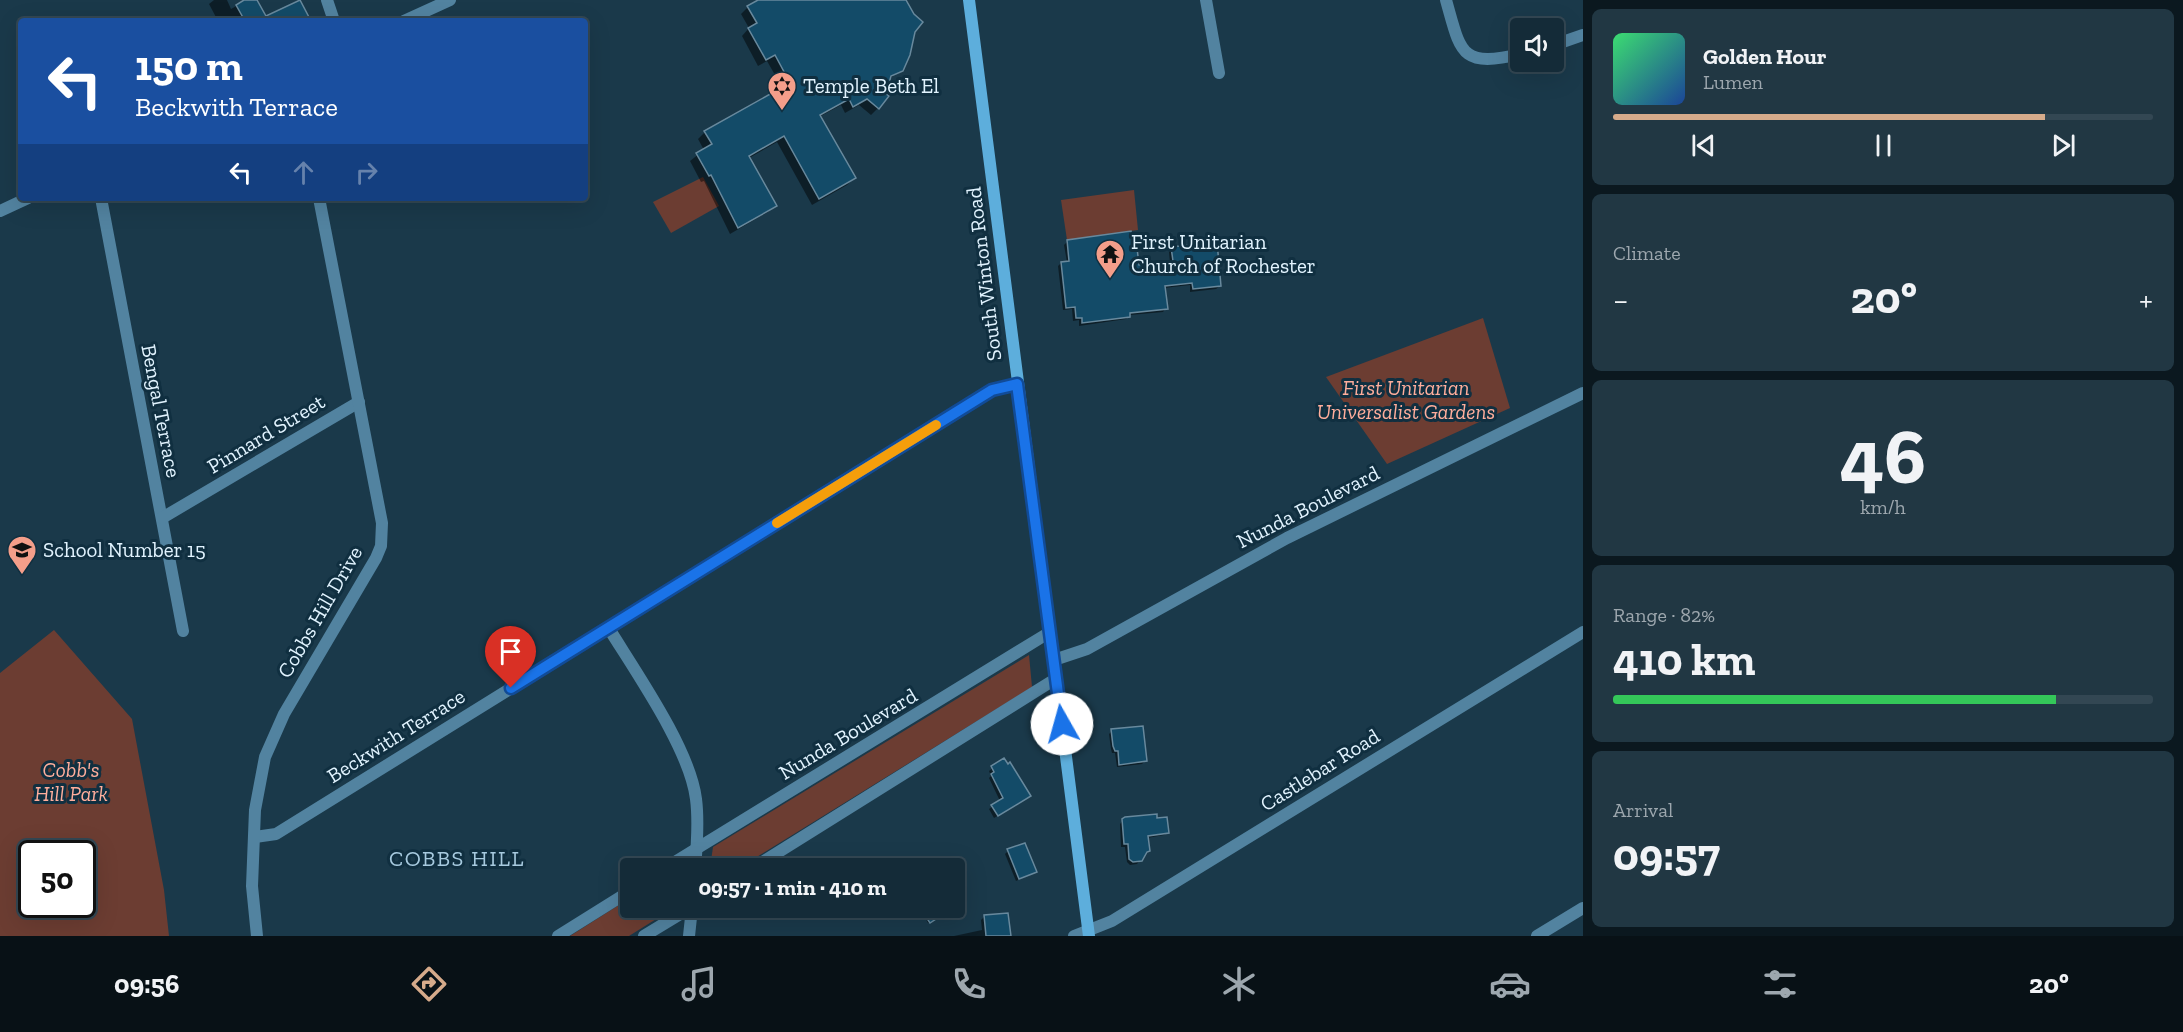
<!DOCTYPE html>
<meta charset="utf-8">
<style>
:root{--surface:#142b38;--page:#213743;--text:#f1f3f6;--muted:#9da7ae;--line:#334753;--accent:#d6ab8b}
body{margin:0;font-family:"Zilla Slab",serif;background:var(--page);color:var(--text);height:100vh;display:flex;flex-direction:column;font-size:22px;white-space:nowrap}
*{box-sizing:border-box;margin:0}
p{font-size:20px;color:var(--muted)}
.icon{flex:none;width:33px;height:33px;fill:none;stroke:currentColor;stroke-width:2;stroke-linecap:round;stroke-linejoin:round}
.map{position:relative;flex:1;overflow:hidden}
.panel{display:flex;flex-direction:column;gap:9px;padding:9px;background:#0b181f;width:600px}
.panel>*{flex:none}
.guide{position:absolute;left:18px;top:18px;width:570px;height:183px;border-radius:6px;box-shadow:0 6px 24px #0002,0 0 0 2px var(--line);background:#1a4fa0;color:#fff;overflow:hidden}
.fabs{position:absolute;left:1510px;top:18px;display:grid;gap:12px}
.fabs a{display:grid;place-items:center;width:54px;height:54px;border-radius:6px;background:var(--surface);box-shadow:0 6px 24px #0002,0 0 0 2px var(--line);font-size:30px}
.speed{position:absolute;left:18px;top:840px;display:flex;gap:12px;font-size:30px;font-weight:700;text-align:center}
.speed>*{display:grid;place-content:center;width:78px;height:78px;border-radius:50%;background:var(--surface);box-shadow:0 6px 24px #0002,0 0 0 2px var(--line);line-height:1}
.speed .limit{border:3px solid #111;border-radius:9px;background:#fff;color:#111}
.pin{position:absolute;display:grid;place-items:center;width:51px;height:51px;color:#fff;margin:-62px -26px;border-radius:50% 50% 50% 0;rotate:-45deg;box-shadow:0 0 6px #0007}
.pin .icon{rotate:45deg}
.me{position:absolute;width:66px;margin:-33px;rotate:353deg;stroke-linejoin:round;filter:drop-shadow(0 0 4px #0008)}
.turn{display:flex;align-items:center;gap:21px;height:126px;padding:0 18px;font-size:27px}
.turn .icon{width:78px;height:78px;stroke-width:2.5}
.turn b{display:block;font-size:42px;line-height:51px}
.lanes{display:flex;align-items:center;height:57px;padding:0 18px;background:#0003;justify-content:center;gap:30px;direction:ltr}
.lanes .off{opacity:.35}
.big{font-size:45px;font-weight:700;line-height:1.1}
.panel .tile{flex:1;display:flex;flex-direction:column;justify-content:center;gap:9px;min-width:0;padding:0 21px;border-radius:9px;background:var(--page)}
.panel .dial{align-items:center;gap:0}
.dial b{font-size:78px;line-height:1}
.song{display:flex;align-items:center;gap:18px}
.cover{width:72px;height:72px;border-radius:9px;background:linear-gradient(135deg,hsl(140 70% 55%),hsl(220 70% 35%))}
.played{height:6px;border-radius:3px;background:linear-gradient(90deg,var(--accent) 80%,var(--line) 80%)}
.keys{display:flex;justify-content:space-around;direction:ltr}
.heat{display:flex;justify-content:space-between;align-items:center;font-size:33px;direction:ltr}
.charge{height:9px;border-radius:4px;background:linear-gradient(90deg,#34c759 82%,var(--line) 0)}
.trip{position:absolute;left:620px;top:858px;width:345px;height:60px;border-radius:6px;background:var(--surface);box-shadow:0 6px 24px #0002,0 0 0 2px var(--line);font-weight:700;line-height:60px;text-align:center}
.tabs{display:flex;height:96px;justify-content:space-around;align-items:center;background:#081116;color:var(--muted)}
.tabs .icon{width:42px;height:42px}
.tabs .current{color:var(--accent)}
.tabs b{font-size:27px;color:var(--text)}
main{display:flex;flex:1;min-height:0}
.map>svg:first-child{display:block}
.green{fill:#6c3d32;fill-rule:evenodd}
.shadow{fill:#0007}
.building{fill:#134b68;stroke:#68899d;stroke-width:1.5}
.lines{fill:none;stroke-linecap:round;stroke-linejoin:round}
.street{stroke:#5283a0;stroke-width:12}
.secondary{stroke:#5daedc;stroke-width:12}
.route-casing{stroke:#114b97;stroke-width:15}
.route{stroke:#1a73e8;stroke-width:10}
.slow{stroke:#f59e0b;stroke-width:10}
.labels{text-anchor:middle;stroke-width:6;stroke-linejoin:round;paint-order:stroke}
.poi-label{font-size:21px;fill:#e1f3fe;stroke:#102f40;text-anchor:start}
.street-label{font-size:21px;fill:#e1f3fe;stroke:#102f40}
.park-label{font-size:21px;font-style:italic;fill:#ffae9c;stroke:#102f40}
.neighbourhood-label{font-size:22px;letter-spacing:1.5px;fill:#a7cadf;stroke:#102f40}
</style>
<main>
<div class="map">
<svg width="1583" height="936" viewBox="0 0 1583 936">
<rect width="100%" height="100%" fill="#1a394a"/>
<g class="green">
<polygon points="703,177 719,206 671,233 653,202"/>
<polygon points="1134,190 1138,230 1067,240 1061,200"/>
<polygon points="1483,318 1510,408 1387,464 1326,377"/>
<path d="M54,630L132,719L164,890L169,936H0V673ZM32,854H82V904H32Z"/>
<polygon points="1029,655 1032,687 739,868 710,868 713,847"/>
<polygon points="630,898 630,908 669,908 669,911 629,936 570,936"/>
</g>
<g class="shadow">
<polygon points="214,0 227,0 231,9 247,0 255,0 265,18 309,21 218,21 209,4"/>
<polygon points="761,0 905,0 914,32 901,70 888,80 878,108 871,115 859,105 845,113 841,105 819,117 854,178 847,185 812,205 777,142 749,158 775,205 768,212 730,234 704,181 701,182 690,161 704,150 698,139 705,132 783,89 767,61 758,66 742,36 749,28 741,14 748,7"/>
<polygon points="1068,241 1138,267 1170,263 1169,252 1172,248 1220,286 1216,289 1190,292 1190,285 1164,288 1166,308 1163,312 1130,315 1126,319 1079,326 1079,320 1073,321 1072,309 1063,310 1062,301 1058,266 1061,263 1067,262 1064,245"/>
<polygon points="1112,731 1145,761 1142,764 1117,767 1115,753 1112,753 1111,749 1109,734"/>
<polygon points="1004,760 1026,799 994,818 989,809 1000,801 989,778 991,776 989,771"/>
<polygon points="1125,818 1168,832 1164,835 1147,838 1148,851 1137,864 1130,865 1127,862 1125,847 1121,847 1120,824"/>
<polygon points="1008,851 1035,872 1016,881 1005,854"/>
<polygon points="929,908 935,908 940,915 928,923 922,912"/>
<polygon points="984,917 1010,936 954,936 982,930 981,920"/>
</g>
<g class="building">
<polygon points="244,0 257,0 266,16 300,0 311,21 245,21 236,5"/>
<polygon points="758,0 906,0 914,14 923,22 915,32 910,55 903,71 891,76 886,94 889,96 879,109 867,99 853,107 849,99 820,115 856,178 819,199 784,136 749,156 777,206 738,228 711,175 709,176 696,153 712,144 704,131 790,83 775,55 766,60 748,28 757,23 747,6"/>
<polygon points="1131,231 1132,240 1136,239 1139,265 1173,261 1171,247 1217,242 1221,286 1193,289 1192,283 1165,286 1168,309 1130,313 1130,317 1082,323 1082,318 1076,318 1075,307 1066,308 1061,262 1069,261 1067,240"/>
<polygon points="1143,726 1147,761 1119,765 1118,751 1115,751 1113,746 1111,729"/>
<polygon points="1004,758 1008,764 1010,762 1031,796 998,816 991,805 1003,798 991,774 994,772 991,766"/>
<polygon points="1157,814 1157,818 1167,817 1169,833 1148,836 1150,851 1147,852 1142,861 1133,862 1129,859 1128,844 1124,844 1122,819 1125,817"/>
<polygon points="1025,843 1037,872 1019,879 1007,849"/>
<polygon points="920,908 937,908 942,915 930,923"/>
<polygon points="1008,913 1011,936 986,936 984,915"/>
</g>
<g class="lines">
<g class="street">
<polyline points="327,0 334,21"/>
<polyline points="1206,0 1219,73"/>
<path d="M1446,0C1461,53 1460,68 1521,54"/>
<polyline points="404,21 450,0"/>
<polyline points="1554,45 1583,35"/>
<polyline points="101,198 183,631"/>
<polyline points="0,211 28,198"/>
<polyline points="162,518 359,402"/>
<path d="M608,627C635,671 690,749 696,799C699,822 697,846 695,868"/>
<polyline points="1054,660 1087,649 1287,538 1583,393"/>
<polyline points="255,837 276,834 992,390 1017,384"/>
<polyline points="665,868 1050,632"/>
<polyline points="753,868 1057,678"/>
<polyline points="257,936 252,886 255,810 265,757 284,714 376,558 381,546 382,523 319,198"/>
<polyline points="558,936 630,891"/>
<polyline points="644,936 690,908"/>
<polyline points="689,936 692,908"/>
<polyline points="1074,936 1112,921 1583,632"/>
<polyline points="1537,936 1583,908"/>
</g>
<polyline class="secondary" points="969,0 1089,936"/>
</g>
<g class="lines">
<g class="route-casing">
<polyline id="route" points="511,688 992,390 1017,384 1062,724"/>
</g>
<use href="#route" class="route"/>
<polyline class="slow" points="777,523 936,425"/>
</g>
<defs>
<g id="synagogue-pin" transform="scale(1.5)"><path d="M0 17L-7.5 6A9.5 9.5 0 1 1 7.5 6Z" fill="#f49e8a" stroke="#102f40"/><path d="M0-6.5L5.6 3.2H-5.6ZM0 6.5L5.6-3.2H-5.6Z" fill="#111"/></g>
<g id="temple-pin" transform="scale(1.5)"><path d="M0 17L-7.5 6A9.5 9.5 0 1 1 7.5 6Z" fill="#f49e8a" stroke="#102f40"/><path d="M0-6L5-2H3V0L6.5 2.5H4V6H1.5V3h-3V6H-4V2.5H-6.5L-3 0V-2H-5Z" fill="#111"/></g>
<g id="school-pin" transform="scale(1.5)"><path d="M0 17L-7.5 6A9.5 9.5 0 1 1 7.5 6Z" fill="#f49e8a" stroke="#102f40"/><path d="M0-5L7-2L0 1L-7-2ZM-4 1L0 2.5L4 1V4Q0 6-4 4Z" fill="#111"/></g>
</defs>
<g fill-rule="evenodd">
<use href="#synagogue-pin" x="782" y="86"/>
<use href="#temple-pin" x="1110" y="254"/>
<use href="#school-pin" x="22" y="550"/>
</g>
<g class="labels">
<g class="poi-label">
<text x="803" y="93">Temple Beth El</text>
<text x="1131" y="249">First Unitarian<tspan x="1131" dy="24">Church of Rochester</tspan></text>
<text x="43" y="557">School Number 15</text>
</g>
<g class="street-label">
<text transform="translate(984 274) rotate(-97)" y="7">South Winton Road</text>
<text transform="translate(161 411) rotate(79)" y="7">Bengal Terrace</text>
<text transform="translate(266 434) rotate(-31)" y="7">Pinnard Street</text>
<text transform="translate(1308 507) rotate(-27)" y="7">Nunda Boulevard</text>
<text transform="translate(320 612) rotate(-60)" y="7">Cobbs Hill Drive</text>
<text transform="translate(848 734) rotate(-31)" y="7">Nunda Boulevard</text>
<text transform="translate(396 736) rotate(-32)" y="7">Beckwith Terrace</text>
<text transform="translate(1320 770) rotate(-32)" y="7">Castlebar Road</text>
</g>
<g class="park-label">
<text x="1406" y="395">First Unitarian<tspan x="1406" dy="24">Universalist Gardens</tspan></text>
<text x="71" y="777">Cobb's<tspan x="71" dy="24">Hill Park</tspan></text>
</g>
<g class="neighbourhood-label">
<text x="457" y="866">COBBS HILL</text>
</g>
</g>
</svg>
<div class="fabs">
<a><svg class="icon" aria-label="sound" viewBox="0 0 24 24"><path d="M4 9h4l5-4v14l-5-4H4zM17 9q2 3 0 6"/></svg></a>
</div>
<div class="speed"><div class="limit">50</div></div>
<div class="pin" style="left:511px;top:688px;background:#d93025"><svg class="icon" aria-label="arrive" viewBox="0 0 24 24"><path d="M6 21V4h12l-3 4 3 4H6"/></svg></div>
<svg class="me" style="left:1062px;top:724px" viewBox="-20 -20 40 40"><circle r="19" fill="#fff"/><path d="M0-13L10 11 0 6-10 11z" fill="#1a73e8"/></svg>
<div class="trip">09:57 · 1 min · 410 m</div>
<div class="guide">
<div class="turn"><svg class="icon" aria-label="left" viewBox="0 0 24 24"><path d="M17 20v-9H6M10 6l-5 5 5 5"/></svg><div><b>150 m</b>Beckwith Terrace</div></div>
<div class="lanes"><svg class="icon" aria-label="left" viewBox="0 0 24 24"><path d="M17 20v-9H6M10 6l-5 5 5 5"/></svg><svg class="icon off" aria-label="ahead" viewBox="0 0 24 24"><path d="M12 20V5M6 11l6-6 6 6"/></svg><svg class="icon off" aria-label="right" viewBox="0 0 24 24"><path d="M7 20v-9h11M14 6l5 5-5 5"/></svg></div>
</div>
</div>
<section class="panel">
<div class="tile">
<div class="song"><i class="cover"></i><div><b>Golden Hour</b><p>Lumen</p></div></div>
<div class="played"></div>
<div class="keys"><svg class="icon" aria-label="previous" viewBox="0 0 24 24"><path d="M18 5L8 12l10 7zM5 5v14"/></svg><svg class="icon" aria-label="pause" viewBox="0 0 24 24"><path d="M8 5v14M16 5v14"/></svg><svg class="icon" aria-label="next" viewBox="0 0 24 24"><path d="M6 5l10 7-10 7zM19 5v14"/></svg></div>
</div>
<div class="tile"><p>Climate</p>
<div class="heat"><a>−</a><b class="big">20°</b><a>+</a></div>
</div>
<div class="tile dial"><b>46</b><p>km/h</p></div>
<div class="tile"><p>Range · 82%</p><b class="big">410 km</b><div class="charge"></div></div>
<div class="tile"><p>Arrival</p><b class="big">09:57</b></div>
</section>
</main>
<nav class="tabs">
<b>09:56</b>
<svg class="icon current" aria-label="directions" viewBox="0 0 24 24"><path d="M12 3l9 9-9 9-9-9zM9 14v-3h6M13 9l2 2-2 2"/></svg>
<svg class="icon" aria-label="music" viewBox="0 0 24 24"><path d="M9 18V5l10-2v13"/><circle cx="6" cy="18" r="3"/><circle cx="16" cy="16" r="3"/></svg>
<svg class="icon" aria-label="phone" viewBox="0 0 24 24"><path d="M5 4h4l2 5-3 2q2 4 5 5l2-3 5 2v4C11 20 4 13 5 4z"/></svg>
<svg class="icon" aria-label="climate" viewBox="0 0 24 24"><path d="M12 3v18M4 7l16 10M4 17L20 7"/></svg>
<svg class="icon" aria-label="car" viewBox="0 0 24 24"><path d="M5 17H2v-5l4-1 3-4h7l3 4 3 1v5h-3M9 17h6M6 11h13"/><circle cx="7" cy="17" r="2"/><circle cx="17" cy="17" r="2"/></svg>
<svg class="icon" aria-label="filters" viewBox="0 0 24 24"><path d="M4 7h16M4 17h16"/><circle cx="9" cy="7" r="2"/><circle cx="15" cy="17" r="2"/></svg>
<b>20°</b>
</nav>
